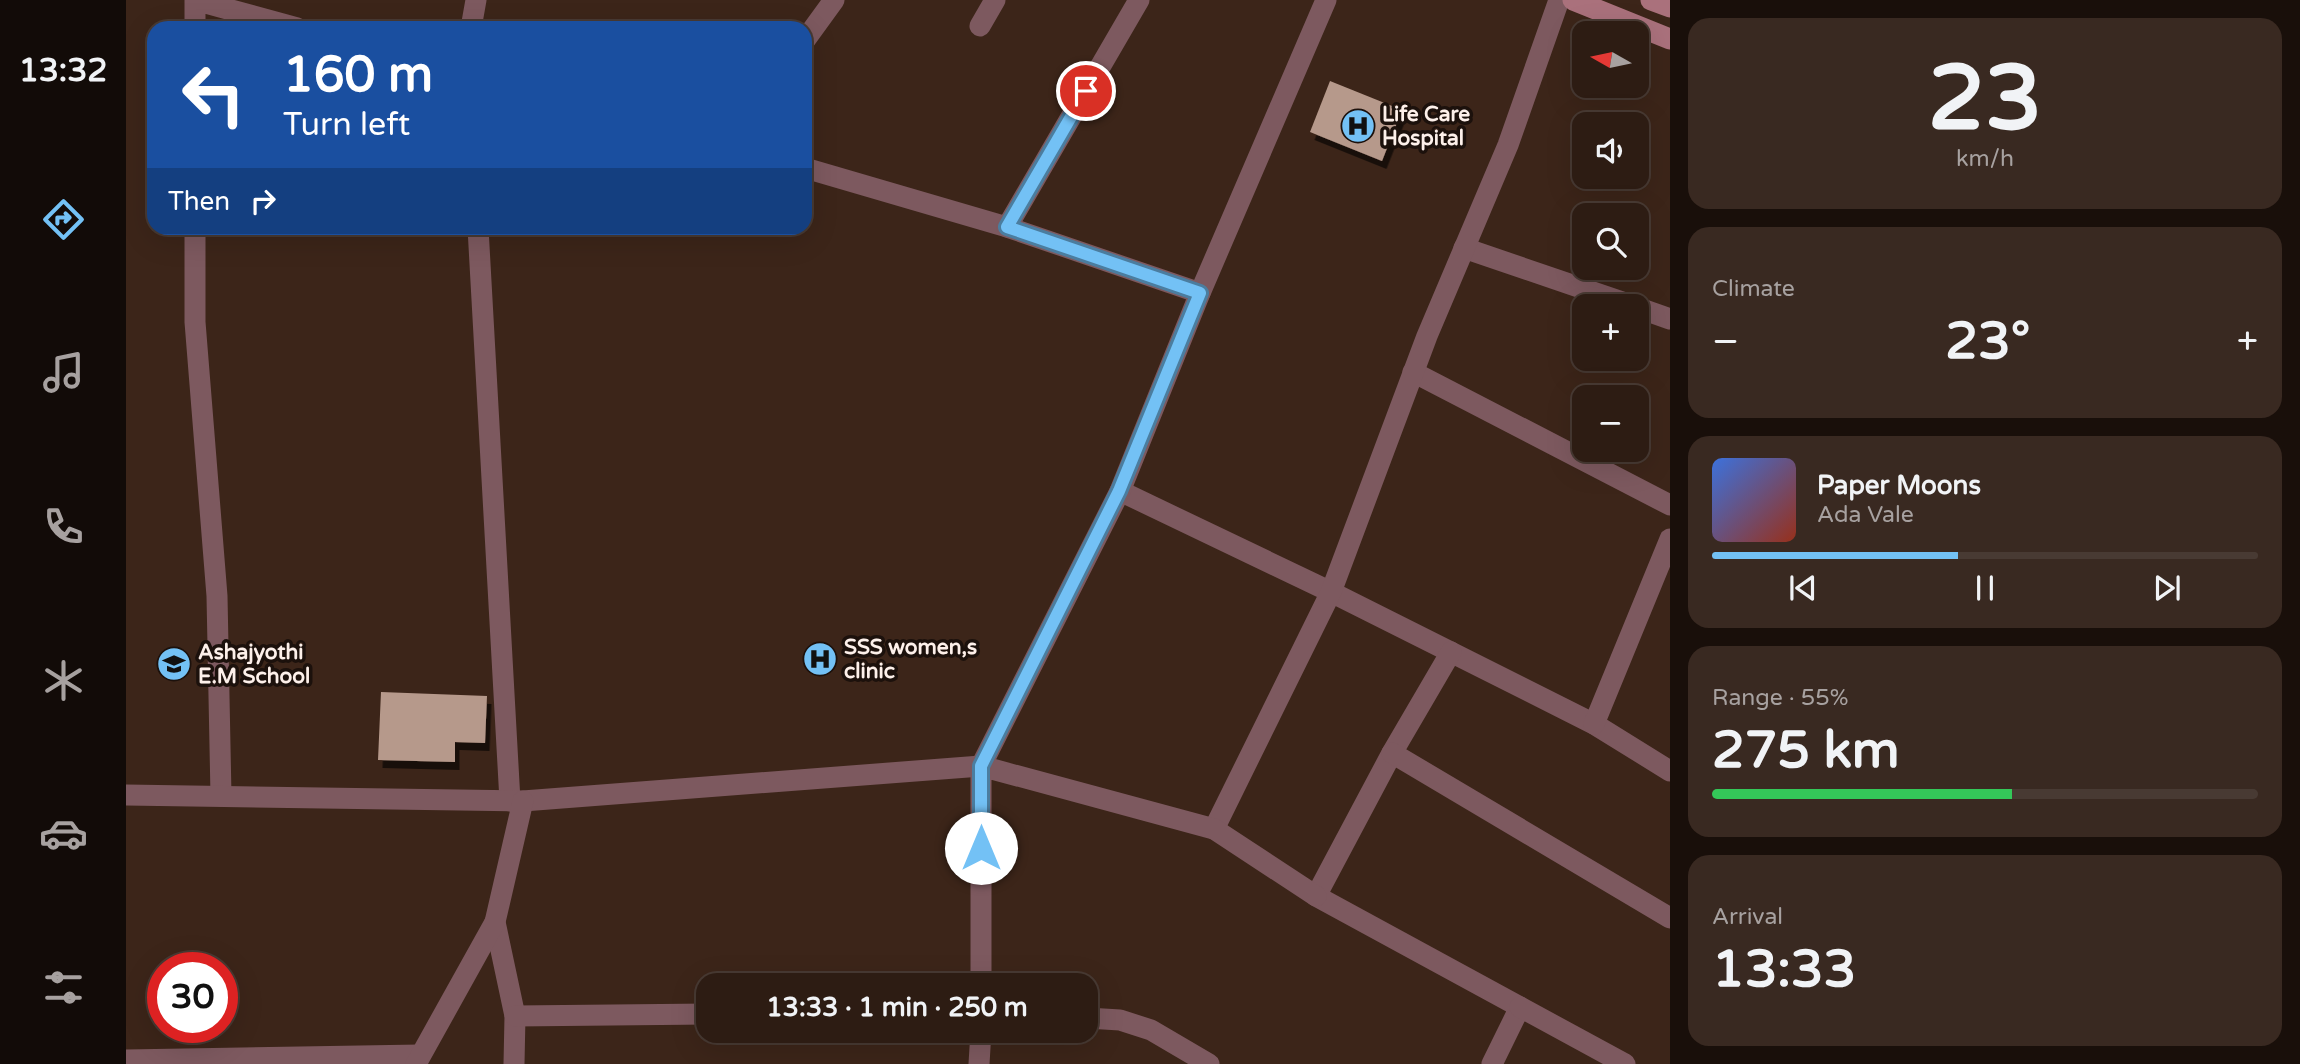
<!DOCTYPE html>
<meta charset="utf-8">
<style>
:root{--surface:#2d1c13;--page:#392921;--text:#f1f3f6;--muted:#a7a1a0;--line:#483a33;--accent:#73c1f5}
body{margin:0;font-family:"Varela Round",sans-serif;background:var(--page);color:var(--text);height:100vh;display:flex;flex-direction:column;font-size:26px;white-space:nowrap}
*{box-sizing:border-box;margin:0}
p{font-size:23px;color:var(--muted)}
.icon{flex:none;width:38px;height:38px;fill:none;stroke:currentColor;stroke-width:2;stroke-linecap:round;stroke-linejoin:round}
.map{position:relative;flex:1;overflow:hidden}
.drawer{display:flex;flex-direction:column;gap:18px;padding:18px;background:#190f0a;width:630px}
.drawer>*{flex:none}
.top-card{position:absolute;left:21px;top:21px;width:665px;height:214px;border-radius:21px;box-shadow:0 7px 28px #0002,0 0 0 2px var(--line);background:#1a4fa0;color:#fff;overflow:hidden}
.needle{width:46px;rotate:279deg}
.controls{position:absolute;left:1446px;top:21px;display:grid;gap:14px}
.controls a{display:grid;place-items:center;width:77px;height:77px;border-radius:14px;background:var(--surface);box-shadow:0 7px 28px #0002,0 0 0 2px var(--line);font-size:35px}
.speed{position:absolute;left:21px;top:952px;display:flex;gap:14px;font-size:35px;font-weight:700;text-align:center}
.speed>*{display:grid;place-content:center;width:91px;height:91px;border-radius:50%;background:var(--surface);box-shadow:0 7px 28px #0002,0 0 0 2px var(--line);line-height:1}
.speed .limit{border:10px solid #d22;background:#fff;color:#111}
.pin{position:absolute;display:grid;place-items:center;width:60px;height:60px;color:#fff;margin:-30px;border:4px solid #fff;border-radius:50%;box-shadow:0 2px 7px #0007}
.me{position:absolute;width:77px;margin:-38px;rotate:0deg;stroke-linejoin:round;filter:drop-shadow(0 0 5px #0008)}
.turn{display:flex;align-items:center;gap:24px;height:147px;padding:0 21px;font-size:32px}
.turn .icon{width:91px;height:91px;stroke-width:2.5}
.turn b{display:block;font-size:49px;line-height:60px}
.then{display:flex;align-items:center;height:66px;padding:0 21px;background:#0003;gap:14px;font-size:26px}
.big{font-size:52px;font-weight:800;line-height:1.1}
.drawer .widget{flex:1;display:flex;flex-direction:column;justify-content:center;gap:10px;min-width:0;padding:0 24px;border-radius:21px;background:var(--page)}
.drawer .dial{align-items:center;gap:0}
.dial b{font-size:91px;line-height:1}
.song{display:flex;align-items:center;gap:21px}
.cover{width:84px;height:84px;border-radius:10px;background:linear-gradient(135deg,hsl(220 70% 55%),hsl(10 70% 35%))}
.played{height:7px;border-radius:4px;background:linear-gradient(90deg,var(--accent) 45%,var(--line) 45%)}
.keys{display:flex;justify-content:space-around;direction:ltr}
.heat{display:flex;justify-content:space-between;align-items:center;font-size:38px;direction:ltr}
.charge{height:10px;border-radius:5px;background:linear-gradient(90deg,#34c759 55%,var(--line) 0)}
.trip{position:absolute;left:570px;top:973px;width:402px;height:70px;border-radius:21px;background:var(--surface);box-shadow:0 7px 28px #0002,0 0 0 2px var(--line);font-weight:800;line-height:70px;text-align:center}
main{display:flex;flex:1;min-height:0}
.tabs{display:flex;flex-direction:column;width:126px;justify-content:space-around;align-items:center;background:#120b08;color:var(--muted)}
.tabs .icon{width:49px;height:49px}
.tabs .active{color:var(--accent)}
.tabs b{font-size:32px;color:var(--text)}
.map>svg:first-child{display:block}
.building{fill:#b6998b;filter:url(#shadow)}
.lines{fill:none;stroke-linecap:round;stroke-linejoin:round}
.street{stroke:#7d595f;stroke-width:21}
.secondary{stroke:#aa717c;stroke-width:21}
.route-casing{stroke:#4b7d9f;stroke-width:18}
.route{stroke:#73c1f5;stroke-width:12}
.labels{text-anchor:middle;stroke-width:7;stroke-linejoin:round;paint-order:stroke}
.poi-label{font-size:21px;font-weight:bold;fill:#fdf0ea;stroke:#1c110c;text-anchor:start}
</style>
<main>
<nav class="tabs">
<b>13:32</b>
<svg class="icon active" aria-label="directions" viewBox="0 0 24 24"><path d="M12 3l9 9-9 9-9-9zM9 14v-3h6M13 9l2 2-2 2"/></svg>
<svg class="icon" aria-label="music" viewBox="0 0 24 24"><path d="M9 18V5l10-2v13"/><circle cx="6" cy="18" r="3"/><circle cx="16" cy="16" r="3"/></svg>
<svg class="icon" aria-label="phone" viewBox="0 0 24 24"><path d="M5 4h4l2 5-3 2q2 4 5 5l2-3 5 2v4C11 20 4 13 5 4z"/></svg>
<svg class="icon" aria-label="climate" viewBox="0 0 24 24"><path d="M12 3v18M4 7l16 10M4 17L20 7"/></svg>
<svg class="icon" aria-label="car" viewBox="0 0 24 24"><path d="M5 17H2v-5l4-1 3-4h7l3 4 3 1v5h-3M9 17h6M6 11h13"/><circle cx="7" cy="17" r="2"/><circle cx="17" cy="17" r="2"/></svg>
<svg class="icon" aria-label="filters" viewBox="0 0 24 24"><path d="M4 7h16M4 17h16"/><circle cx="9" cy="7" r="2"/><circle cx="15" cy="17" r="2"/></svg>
</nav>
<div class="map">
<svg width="1544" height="1064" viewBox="0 0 1544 1064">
<defs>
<filter id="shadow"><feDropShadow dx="4.5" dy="8" stdDeviation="0" flood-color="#0009"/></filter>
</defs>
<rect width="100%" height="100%" fill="#3c2519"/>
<g class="building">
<polygon points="1204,81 1276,110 1256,161 1184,132"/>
<polygon points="255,692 361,696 359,743 329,742 329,762 252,760"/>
</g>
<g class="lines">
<g class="street">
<polyline points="854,26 869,0"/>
<polyline points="69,28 69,0 171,28"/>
<polyline points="345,28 350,0"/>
<polyline points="679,40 708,0"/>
<polyline points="679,168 881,227 1074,293"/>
<polyline points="881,227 1013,0"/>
<polyline points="69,228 69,322 91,596 95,796"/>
<polyline points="352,228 384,801"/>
<polyline points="1338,248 1508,306"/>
<polyline points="1510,307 1544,319"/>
<polyline points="1287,372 1544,505"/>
<polyline points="994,491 1205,592 1468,724 1544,771"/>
<polyline points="1325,652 1266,753 1190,896 1394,1007 1366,1064"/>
<polyline points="1468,724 1544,539"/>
<polyline points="1266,753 1544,918"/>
<polyline points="0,795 397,801 855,766 994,491 1074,293 1200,0"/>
<polyline points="1088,829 1205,592 1301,336 1382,145 1433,0"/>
<polyline points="369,922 389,1016 388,1064"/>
<polyline points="855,985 855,766 1088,829 1190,896"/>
<polyline points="1394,1007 1499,1064"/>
<polyline points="389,1016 583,1014"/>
<polyline points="961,1018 994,1020 1025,1030 1083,1064"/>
<polyline points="0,1060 294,1055"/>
<polyline points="290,1064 369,922 397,801"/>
<polyline points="853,1064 855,1031"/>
</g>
<g class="secondary">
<polyline points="1447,0 1544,39"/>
<polyline points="1525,0 1544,7"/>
</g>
</g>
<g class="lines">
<g class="route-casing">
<polyline id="route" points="855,848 855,766 993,491 1074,293 881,227 960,91"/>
</g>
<use href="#route" class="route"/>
</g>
<defs>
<g id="hospital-disc" transform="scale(1.75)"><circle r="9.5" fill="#73c1f5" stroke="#1c110c"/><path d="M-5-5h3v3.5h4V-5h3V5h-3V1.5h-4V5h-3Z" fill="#111"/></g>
<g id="school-disc" transform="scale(1.75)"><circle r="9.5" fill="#73c1f5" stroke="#1c110c"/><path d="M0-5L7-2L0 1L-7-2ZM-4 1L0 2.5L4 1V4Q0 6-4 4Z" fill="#111"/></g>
</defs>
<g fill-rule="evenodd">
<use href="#hospital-disc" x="1232" y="126"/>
<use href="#hospital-disc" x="694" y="659"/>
<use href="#school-disc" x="48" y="664"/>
</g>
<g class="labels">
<g class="poi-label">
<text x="1256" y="121">Life Care<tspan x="1256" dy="24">Hospital</tspan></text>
<text x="718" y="654">SSS women,s<tspan x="718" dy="24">clinic</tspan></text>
<text x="72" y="659">Ashajyothi<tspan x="72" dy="24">E.M School</tspan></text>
</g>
</g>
</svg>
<div class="controls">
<a><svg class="needle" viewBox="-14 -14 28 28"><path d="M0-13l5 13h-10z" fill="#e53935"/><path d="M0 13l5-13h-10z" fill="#a7a1a0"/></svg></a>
<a><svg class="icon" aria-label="sound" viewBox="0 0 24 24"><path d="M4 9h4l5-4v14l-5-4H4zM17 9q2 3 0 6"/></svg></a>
<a><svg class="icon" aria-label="search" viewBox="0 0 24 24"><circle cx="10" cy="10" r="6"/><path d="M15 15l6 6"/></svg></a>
<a>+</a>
<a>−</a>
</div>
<div class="speed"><div class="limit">30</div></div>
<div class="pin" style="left:960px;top:91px;background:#d93025"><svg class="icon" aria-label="arrive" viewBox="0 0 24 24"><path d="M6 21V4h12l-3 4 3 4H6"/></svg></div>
<svg class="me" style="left:855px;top:848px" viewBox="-20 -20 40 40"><circle r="19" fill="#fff"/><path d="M0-13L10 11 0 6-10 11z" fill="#73c1f5"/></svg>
<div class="trip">13:33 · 1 min · 250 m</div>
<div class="top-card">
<div class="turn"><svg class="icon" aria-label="left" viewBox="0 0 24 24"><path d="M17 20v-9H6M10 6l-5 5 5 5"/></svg><div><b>160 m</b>Turn left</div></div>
<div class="then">Then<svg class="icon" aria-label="right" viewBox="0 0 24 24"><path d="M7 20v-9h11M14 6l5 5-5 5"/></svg></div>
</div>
</div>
<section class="drawer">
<div class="widget dial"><b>23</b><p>km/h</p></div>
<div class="widget"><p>Climate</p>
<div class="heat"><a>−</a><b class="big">23°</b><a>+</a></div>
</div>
<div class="widget">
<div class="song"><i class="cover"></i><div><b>Paper Moons</b><p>Ada Vale</p></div></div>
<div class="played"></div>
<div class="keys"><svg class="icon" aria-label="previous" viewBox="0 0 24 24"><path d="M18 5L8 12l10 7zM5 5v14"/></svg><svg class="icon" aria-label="pause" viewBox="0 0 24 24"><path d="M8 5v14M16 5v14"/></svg><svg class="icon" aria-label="next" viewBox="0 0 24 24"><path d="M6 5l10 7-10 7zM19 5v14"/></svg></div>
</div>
<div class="widget"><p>Range · 55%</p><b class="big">275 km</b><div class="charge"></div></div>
<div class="widget"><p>Arrival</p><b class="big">13:33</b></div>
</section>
</main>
